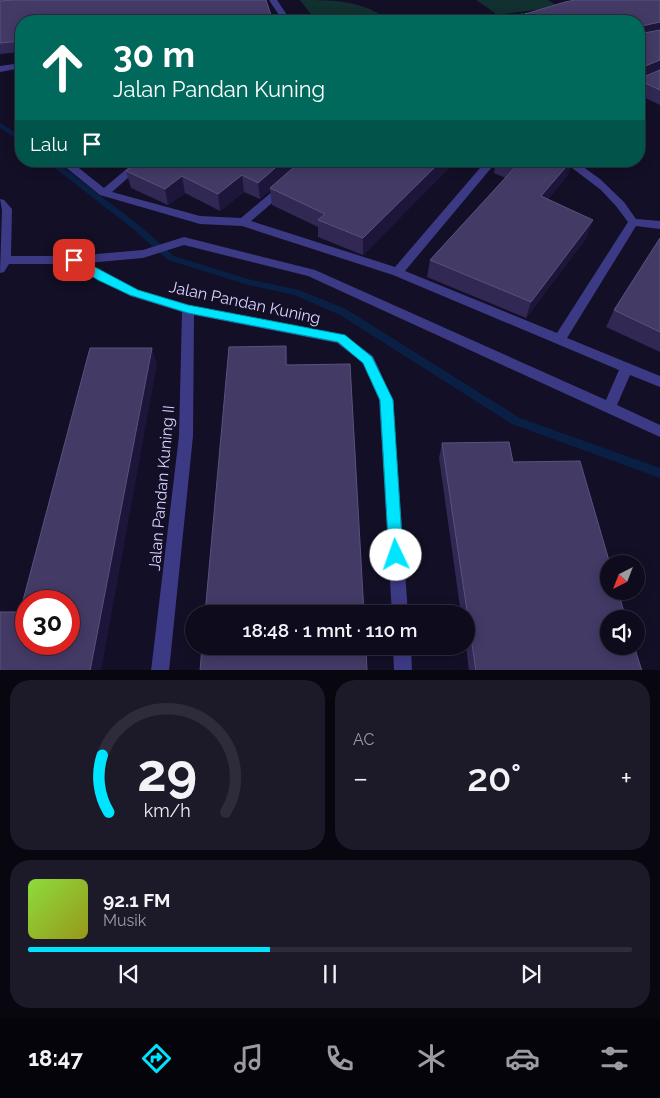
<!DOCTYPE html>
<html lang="id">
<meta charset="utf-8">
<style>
:root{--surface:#0e0b1c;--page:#1c1929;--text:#f1f3f6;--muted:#9b9ba3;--line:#2e2b3b;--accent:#00e5ff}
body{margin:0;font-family:Raleway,sans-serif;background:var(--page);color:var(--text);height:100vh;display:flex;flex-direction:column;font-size:19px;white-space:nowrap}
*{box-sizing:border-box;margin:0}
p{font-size:16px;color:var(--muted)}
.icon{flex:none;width:28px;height:28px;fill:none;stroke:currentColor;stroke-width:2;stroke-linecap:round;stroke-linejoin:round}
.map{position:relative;height:670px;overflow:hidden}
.side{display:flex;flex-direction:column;gap:10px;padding:10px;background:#08060f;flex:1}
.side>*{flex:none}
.banner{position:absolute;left:15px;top:15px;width:630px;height:152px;border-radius:20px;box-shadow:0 2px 12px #0003,0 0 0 1px var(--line);background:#00695c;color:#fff;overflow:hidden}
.needle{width:32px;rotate:222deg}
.controls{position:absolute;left:600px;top:555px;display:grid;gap:10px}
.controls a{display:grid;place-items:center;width:45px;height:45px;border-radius:50%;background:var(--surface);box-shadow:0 2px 12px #0003,0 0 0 1px var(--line);font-size:25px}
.speed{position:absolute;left:15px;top:590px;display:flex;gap:10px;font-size:25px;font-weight:700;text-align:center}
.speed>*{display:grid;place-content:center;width:65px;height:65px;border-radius:50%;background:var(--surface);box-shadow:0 2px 12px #0003,0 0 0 1px var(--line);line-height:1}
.speed .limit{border:8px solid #d22;background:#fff;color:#111}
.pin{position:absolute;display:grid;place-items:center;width:42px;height:42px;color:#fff;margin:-21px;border-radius:10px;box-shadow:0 2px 8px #0006}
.me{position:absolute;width:55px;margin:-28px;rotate:357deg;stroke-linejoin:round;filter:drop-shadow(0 0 4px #0008)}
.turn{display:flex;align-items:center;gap:18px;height:105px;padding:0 15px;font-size:22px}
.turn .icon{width:65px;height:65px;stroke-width:2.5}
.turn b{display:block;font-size:35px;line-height:42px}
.then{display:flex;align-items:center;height:48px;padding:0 15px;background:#0003;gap:10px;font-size:19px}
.big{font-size:38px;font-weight:600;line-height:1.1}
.side .card{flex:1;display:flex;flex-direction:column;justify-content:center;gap:8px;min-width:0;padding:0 18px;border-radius:20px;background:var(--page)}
.side .dial{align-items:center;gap:0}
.dial svg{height:130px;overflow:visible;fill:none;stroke:var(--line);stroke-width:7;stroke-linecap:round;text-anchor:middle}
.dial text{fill:var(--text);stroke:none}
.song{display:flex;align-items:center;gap:15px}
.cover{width:60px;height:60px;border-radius:8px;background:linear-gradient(135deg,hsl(90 70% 55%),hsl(60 70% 35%))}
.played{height:5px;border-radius:2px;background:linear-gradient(90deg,var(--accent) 40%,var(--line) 40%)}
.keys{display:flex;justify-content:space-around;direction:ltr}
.heat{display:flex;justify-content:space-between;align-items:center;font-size:28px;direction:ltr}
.side .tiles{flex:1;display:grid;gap:10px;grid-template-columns:1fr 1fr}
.card:last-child{grid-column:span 2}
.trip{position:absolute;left:185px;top:605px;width:290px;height:50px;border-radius:25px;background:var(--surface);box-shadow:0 2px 12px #0003,0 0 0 1px var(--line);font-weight:600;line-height:50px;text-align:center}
.dock{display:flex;height:80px;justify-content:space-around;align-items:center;background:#06040b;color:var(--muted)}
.dock .icon{width:35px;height:35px}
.dock .active{color:var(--accent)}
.dock b{font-size:22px;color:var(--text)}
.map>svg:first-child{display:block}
.green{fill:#12302f}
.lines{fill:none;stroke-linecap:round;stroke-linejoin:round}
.stream{fill:#0a1f44;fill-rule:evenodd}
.path{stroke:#2fb8b0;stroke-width:2;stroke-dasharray:2 2.5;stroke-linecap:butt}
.street{fill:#3d3a85;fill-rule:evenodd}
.wall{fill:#312854}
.shaded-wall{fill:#1d163a}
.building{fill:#433a66;stroke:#5a527e;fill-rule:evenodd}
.route{fill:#00e5ff;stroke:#0095a6}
.labels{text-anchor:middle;stroke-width:5;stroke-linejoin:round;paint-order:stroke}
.street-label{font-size:16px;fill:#d9d4ff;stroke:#130f26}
</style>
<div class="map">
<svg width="660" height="671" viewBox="0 0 660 671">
<rect width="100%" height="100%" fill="#130f26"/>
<g class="green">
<path d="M300,0C335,0 362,0 390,21H316Z"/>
<polygon points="476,0 548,0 559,7 495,15 495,13"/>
</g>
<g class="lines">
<g class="stream">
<polygon points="0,123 21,136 21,141 0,128"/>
<polygon points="46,161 55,161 139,225 174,256 248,279 299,290 346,309 520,418 660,468 660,478 512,424 340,315 294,295 248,285 168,260 133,229"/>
</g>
<polyline class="path" points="476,21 527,14"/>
<g class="street">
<polygon points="269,0 277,0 291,21 283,21"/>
<polygon points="21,63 21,68 0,72 0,66"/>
<polygon points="58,161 70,161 104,188 136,161 147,161 112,192 200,216 241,218 279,186 287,186 287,190 251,221 395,267 486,161 497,161 405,271 557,333 628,222 616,206 601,190 563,161 575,161 600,179 624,202 636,219 660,221 660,229 636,226 567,338 660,376 660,387 630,375 617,405 660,425 660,437 308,276 184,245 143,258 87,263 138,290 188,305 345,336 373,356 393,400 408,614 392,614 379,400 363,363 337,343 194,315 193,436 169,671 151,671 179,436 182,312 130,296 71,264 9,264 4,272 0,273 2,210 0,199 4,200 12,209 11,256 73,256 143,250 184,237 315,270 606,400 619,370 393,275 242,226 200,224 100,195"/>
<polygon points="393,646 411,646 412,671 394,671"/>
</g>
</g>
<g class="wall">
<polygon points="0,0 266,0 21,21 21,52 0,54"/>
<polygon points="660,0 660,105 639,95 639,21 511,21 512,18"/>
<polygon points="141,161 454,161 454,163 363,255 318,237 318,227 272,205 270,190 260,199 244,192 220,211 185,193 168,205 131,188 126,171"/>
<polygon points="496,161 572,161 568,175 548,199 587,237 526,318 427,277 430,260 506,178 494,173"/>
<polygon points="660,238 660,352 606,327 614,310"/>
<polygon points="442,443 513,462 642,671 469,671 466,646 466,614 461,614 439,458"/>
</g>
<g class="shaded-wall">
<polygon points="660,22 660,32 639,39 642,26"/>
<polygon points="660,60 660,68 659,70 639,80 643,67"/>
<polygon points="283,161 304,161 270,188 270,190 260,199 258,183"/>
<polygon points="441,161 454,161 454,163 363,255 363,238"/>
<polygon points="571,161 572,161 568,175 536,213 541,196"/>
<polygon points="242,175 244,192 220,211 218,194"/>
<polygon points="182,176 185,193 168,205 165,189"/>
<polygon points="593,220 587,237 526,318 531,302"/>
<polygon points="286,346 288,362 287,381 286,365"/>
<polygon points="152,348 157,364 101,671 90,671"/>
</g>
<g class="building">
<polygon points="14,0 266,0 273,21 21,21 21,41 0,43 0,1"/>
<polygon points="575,0 660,0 660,22 642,26 644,33 660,30 660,60 643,67 643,77 660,70 660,90 639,80 639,21 517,21 512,18 565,2"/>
<polygon points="141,161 283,161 258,183 242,175 218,194 182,176 165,189 126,171"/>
<polygon points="301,161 441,161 363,238 318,220 325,214 270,188"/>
<polygon points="510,161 571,161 541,196 593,220 531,302 430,260 518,164"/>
<polygon points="660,238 660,332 614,310"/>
<polygon points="286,346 286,365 350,364 364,614 205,614 229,347"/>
<path d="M90,348H152L90,671H0V612H20ZM26,601H69V644H26Z"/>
<polygon points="509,442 513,462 580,461 610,564 609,564 609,591 618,591 626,619 609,619 609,646 634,646 642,671 476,671 442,443"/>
<polygon points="202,646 366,646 367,671 200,671"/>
</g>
<polygon class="route" points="74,256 138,290 188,305 345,335 372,357 393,400 403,555 401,560 396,562 391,560 389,555 380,400 363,363 338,342 188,313 130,295 98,280 70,262 70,257"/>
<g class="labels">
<g class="street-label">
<text transform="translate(245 302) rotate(12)" y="6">Jalan Pandan Kuning</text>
<text transform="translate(161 488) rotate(-85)" y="6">Jalan Pandan Kuning II</text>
</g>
</g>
</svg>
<div class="controls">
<a><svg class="needle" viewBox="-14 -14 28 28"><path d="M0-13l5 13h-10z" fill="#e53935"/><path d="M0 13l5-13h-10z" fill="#9b9ba3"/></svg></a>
<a><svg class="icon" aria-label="sound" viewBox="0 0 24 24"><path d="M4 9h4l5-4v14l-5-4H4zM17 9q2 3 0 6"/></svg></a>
</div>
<div class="speed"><div class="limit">30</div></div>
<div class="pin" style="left:74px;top:260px;background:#d93025"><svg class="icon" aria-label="arrive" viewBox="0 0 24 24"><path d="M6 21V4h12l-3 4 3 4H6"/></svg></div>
<svg class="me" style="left:396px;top:555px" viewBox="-20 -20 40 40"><circle r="19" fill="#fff"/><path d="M0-13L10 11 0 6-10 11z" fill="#00e5ff"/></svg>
<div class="trip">18:48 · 1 mnt · 110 m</div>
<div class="banner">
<div class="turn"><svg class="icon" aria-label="ahead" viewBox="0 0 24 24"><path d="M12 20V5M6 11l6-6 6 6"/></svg><div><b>30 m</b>Jalan Pandan Kuning</div></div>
<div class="then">Lalu<svg class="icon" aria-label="arrive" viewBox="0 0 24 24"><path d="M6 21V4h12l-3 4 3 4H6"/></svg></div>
</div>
</div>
<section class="side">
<div class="tiles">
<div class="card dial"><svg viewBox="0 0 100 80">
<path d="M14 69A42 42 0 1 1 86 69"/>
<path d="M14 69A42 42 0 0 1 10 34" stroke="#00e5ff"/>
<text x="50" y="56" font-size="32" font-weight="700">29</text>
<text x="50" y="72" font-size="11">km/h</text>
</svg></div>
<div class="card"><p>AC</p>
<div class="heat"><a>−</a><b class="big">20°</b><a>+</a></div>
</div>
<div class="card">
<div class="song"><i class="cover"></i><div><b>92.1 FM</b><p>Musik</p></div></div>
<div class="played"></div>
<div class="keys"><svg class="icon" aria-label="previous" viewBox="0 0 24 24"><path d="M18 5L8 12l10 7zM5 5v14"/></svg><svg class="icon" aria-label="pause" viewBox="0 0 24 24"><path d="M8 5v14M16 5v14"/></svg><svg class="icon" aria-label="next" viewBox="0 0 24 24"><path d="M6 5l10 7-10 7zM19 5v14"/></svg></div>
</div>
</div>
</section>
<nav class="dock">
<b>18:47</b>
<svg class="icon active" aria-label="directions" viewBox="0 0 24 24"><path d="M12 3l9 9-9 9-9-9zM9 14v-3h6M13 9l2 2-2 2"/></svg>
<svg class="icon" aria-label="music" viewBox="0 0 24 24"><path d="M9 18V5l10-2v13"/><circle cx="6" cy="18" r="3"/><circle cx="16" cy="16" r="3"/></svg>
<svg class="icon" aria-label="phone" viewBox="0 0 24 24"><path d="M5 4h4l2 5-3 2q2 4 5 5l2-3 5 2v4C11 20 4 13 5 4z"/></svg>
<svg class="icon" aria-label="climate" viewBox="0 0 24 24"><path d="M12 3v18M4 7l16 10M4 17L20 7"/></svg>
<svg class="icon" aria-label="car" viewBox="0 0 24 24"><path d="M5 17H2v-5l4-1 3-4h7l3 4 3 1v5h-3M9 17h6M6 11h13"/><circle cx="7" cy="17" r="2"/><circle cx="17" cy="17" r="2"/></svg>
<svg class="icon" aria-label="filters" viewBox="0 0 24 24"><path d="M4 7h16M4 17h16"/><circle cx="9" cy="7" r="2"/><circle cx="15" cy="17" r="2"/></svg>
</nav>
